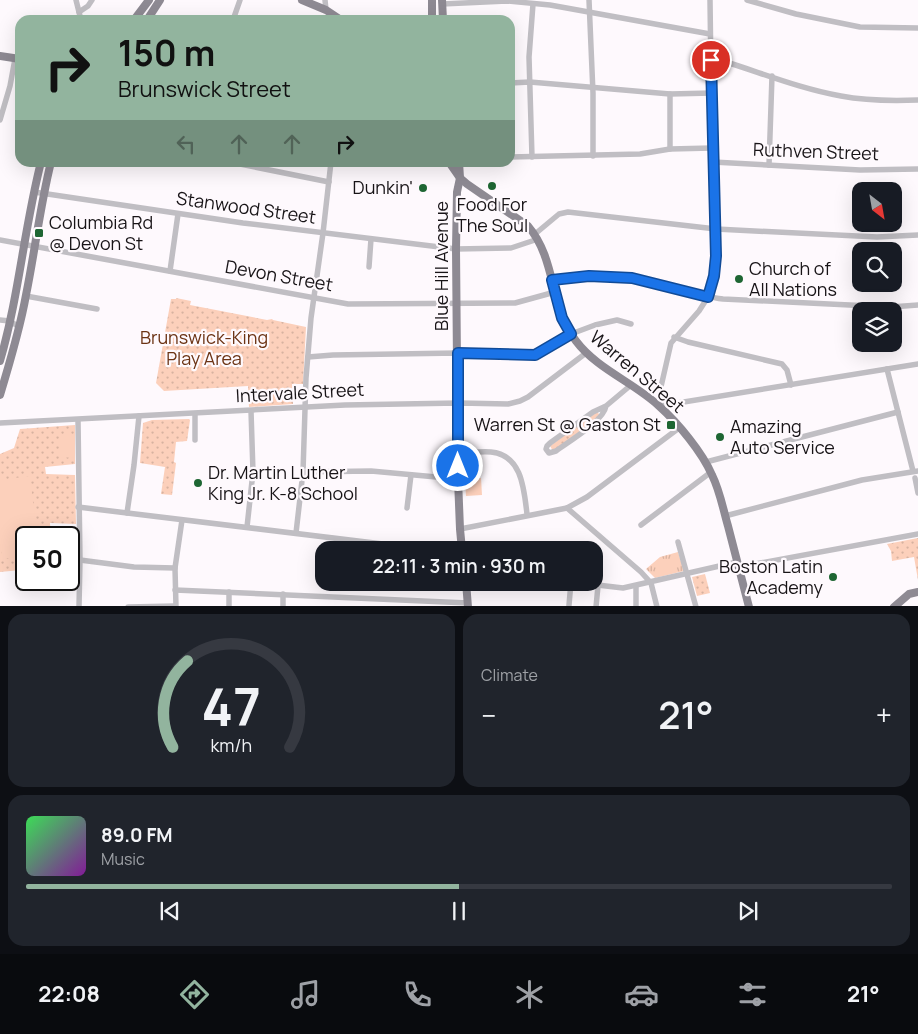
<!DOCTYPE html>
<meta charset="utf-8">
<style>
:root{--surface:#171b24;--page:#20242c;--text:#f1f3f6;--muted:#9ea1a6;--line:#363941;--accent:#92b49e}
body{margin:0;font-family:Manrope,sans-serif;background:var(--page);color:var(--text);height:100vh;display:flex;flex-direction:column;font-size:19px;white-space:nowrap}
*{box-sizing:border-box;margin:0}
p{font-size:16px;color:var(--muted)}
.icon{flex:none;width:28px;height:28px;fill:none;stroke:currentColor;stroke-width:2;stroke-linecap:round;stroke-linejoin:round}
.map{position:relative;height:606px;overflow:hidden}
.details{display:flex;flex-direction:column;gap:8px;padding:8px;background:#0d0f14;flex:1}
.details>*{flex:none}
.top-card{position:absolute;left:15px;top:15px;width:500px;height:152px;border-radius:15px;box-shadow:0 5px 20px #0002;background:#92b49e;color:#111;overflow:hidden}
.needle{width:32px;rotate:149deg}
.buttons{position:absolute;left:852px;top:182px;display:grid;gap:10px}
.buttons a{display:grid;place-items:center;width:50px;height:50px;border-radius:10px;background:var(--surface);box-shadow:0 5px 20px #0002;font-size:25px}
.speed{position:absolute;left:15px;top:526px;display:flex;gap:10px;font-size:25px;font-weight:700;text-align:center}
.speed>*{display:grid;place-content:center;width:65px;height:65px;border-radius:50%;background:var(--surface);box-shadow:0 5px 20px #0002;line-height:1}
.speed .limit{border:2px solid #111;border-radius:8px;background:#fff;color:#111}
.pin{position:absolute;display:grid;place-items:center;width:42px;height:42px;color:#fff;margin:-21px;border:2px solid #fff;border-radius:50%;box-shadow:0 1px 5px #0007}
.me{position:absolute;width:55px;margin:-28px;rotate:0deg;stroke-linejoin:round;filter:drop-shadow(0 0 4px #0008)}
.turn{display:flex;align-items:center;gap:18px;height:105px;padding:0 20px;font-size:22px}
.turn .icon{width:65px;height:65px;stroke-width:2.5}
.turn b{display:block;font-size:35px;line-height:42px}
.lanes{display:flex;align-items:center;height:48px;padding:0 20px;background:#0003;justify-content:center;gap:25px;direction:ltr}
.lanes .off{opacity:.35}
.big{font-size:38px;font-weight:600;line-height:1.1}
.details .tile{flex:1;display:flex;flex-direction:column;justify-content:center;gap:8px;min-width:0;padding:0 18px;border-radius:15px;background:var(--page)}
.details .dial{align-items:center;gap:0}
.dial svg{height:130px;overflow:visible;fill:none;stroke:var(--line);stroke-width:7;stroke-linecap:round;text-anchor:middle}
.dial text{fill:var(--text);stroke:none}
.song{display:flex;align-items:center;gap:15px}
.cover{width:60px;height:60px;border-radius:8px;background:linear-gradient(135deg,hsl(130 70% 55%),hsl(290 70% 35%))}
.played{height:5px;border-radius:2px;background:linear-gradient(90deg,var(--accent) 50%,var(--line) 50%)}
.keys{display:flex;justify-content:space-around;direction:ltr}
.heat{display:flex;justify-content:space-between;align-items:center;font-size:28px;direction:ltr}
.details .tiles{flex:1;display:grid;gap:8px;grid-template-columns:1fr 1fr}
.tile:last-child{grid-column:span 2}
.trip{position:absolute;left:315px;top:541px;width:288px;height:50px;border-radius:15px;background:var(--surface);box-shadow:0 5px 20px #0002;font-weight:600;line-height:50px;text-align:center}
.tabs{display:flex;height:80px;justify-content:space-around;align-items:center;background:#090b0e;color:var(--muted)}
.tabs .icon{width:35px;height:35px}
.tabs .selected{color:var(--accent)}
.tabs b{font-size:22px;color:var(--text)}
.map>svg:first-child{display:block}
.grass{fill:url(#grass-tufts)}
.park{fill:url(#park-dots)}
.garden{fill:#fcd0bb}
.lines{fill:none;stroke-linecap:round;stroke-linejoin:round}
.minor{stroke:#c0bec3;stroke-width:5.5}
.major{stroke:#8e8a93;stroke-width:8}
.route-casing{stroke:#114b97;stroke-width:12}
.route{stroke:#1a73e8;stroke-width:9}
.poi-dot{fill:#1e6633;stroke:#fef9fd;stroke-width:2}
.labels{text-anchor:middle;stroke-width:4.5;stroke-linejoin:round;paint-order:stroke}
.street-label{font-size:18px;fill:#181417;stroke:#fef9fd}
.poi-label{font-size:18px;fill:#181417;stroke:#fef9fd;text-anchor:start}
.park-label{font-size:18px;fill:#6c3415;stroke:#fef9fd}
</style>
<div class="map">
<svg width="918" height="607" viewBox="0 0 918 607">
<defs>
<pattern id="grass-tufts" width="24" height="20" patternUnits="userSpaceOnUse" patternTransform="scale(1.25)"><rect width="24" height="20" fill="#fcd0bb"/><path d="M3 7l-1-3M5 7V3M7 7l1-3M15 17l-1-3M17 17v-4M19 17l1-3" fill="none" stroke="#d7b2a0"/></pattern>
<pattern id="park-dots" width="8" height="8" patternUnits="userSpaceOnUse" patternTransform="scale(1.25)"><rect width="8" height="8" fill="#fcd0bb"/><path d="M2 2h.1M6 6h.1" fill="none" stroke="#d7b2a0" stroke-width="1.8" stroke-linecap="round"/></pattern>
</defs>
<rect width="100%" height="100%" fill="#fef9fd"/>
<polygon class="grass" points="678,552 684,571 655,578 646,569 660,557"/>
<g class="park">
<polygon points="176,298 191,301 190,305 267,320 272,319 273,320 306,327 303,384 292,384 293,404 249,407 248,386 164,391 156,383 171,299 176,299"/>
<polygon points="597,412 601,416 553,451 550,446"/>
<polygon points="189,419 190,420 187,441 176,442 174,462 176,463 172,495 161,494 165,467 140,463 143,423 152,420"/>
<polygon points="75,425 75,464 45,467 46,474 75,475 76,524 50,523 51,537 26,538 26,571 22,571 21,570 0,572 0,454 14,448 20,429"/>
<polygon points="918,538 918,580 914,557 892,561 891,551 887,544"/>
<polygon points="705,574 710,593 697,596 692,577"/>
</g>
<g class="garden">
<polygon points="60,434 75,434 75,458 60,457"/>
<polygon points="30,476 37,537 26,538 26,556 2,559 0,539 0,480"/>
<polygon points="481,478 482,495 466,496 465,479"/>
</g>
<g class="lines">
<g class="minor">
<polyline points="76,0 81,20"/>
<polyline points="325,0 326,10"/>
<polyline points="589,0 593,93 593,156"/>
<polyline points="710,0 712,148 716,229 714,277 708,297 699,311 671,343 660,391 659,406 918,364"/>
<polyline points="747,0 796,14 860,27 918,28"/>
<polyline points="442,4 507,1 550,5 710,34"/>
<polyline points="79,12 88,6 92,0"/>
<polyline points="233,20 240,0"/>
<path d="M711,60L723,61C762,73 801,89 841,96C867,101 892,101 918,100"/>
<polyline points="510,83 530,82 670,94 712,93"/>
<polyline points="670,94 670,149"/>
<polyline points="0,120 10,86 15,59"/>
<polyline points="510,157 640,154 670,149 712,148"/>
<polyline points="532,157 529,57 533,4"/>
<polyline points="230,162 329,182"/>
<polyline points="713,162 860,170 918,169"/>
<polyline points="769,165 772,76"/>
<polyline points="34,192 243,223 456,249 511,248 538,239"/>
<polyline points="535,234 559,214 568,212 716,229 877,237 918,235"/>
<polyline points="0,240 348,304 515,303 555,292"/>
<polyline points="369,267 371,239"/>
<polyline points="170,271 178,214"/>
<path d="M552,280C578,276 606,274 633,278C663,283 693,295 723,299L891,307L918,305"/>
<polyline points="26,296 97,309"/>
<polyline points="0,320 10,321 19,327"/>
<polyline points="674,337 688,342 782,364 787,370 791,385"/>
<polyline points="308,357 333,355 458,353 535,355 571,334 595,325 617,320 631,324"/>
<polyline points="887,369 913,471"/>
<path d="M606,406C604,421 568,442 556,451L549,453L546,449L547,446L550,443L593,412L606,406L631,385"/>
<polyline points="195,414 195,440"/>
<polyline points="78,420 80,560 79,607"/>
<polyline points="0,423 345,405 459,403 508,404 520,401 528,397 586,353"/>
<path d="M459,453C469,453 480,451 491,452C522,455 524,489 527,514"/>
<polyline points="706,462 898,412"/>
<polyline points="303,472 371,471 458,479"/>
<polyline points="915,478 918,493"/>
<polyline points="78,507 432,550"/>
<polyline points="407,508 411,475"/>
<polyline points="567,508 641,572 651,583 657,607"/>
<polyline points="127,513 134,465 139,416"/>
<polyline points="725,516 862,480 918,471"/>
<polyline points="641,525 711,472"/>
<polyline points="247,527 253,472 251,411"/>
<polyline points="460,529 567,508 587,497 679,428"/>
<polyline points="296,533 303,472 306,378 311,318 323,233 331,162"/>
<polyline points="678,542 696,607"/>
<polyline points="80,560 134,567 175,568"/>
<polyline points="739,567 918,534"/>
<polyline points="572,582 623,588 737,562"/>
<polyline points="175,590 468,603"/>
<polyline points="229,592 229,607"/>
<polyline points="283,594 283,607"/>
<polyline points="569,605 571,582"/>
<polyline points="128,607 175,606"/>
<polyline points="176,607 175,568 182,520"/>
<polyline points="596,607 598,586"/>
<polyline points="636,607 636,586"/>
</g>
<g class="major">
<polyline points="302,0 326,10 341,20"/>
<polyline points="432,0 432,20"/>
<polyline points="442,0 443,20"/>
<polyline points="134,20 149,0"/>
<polyline points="147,20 160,0"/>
<polyline points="0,56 20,59"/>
<polyline points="459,162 460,178 457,192 456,249 458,479 460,529 462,550"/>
<path d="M451,165L460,178L467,184L528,226C557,260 549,306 576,341C597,369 633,382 659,406C678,423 702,452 712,475C720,491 723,509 728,526C735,553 742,580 749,607"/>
<path d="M0,361C19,296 24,228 41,162"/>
<path d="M0,395C10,362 20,329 26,295C35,251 40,206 51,162"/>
<polyline points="466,582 468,607"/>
<polyline points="894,607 909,594 918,592"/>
</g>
</g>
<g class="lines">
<g class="route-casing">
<polyline id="route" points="458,466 458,353 535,355 571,334 562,318 552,280 589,276 632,278 708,297 714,276 716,256 711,60"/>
</g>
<use href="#route" class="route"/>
</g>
<g class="poi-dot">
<circle cx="492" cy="186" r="5"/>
<circle cx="423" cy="188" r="5"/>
<rect x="34" y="228" width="10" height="10" rx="2.5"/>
<circle cx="739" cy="279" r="5"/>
<rect x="666" y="420" width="10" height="10" rx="2.5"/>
<circle cx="720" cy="437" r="5"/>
<circle cx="198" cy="483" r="5"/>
<circle cx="833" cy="577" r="5"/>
</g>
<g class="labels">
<g class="street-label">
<text transform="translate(816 152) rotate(2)" y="6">Ruthven Street</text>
<text transform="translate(246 208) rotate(8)" y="6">Stanwood Street</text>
<text transform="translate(442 266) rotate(-90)" y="6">Blue Hill Avenue</text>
<text transform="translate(279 276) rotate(10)" y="6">Devon Street</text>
<text transform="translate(637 372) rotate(40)" y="6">Warren Street</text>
<text transform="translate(300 393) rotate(-3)" y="6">Intervale Street</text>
</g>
<g class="poi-label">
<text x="413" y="194" text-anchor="end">Dunkin'</text>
<text x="492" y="211" text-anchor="middle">Food For<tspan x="492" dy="21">The Soul</tspan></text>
<text x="49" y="229">Columbia Rd<tspan x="49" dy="21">@ Devon St</tspan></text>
<text x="749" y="275">Church of<tspan x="749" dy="21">All Nations</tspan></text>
<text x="661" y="431" text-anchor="end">Warren St @ Gaston St</text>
<text x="730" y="433">Amazing<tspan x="730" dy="21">Auto Service</tspan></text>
<text x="208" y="479">Dr. Martin Luther<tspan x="208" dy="21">King Jr. K-8 School</tspan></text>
<text x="823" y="573" text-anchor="end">Boston Latin<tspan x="823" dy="21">Academy</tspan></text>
</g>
<g class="park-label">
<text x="204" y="344">Brunswick-King<tspan x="204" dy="21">Play Area</tspan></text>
</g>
</g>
</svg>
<div class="buttons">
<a><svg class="needle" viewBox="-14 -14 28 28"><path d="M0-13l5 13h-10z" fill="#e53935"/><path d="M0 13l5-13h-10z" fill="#9ea1a6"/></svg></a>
<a><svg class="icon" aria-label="search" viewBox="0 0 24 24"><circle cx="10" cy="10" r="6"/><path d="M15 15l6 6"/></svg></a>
<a><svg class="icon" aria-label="layers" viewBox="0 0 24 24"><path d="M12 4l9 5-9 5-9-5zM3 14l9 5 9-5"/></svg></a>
</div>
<div class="speed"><div class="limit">50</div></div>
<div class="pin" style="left:711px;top:60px;background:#d93025"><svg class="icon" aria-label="arrive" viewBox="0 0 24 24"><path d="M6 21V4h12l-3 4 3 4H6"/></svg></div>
<svg class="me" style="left:458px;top:466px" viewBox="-20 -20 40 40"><circle r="17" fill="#1a73e8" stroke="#fff" stroke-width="3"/><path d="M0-11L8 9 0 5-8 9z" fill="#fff"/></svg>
<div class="trip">22:11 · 3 min · 930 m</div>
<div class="top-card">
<div class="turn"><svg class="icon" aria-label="right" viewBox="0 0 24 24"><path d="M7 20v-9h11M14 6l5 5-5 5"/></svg><div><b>150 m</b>Brunswick Street</div></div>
<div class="lanes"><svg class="icon off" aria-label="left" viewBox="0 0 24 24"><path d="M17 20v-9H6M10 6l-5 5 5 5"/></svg><svg class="icon off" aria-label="ahead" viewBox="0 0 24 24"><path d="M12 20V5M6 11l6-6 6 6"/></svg><svg class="icon off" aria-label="ahead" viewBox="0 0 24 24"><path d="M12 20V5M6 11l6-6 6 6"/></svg><svg class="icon" aria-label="right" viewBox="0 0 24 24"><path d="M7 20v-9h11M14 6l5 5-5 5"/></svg></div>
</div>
</div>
<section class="details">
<div class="tiles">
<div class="tile dial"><svg viewBox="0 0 100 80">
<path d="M14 69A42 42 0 1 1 86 69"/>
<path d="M14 69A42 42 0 0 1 23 16" stroke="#92b49e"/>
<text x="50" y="56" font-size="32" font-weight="700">47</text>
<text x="50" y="72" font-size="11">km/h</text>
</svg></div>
<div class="tile"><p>Climate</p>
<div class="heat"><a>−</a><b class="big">21°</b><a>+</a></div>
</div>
<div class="tile">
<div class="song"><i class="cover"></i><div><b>89.0 FM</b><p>Music</p></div></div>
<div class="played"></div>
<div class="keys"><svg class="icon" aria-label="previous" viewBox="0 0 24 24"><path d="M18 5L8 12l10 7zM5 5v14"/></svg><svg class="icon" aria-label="pause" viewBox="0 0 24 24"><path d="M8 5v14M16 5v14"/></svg><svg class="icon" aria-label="next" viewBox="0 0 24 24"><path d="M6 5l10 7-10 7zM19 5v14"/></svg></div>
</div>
</div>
</section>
<nav class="tabs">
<b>22:08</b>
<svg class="icon selected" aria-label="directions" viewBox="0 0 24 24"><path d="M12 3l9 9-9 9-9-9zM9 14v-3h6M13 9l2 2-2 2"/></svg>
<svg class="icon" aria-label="music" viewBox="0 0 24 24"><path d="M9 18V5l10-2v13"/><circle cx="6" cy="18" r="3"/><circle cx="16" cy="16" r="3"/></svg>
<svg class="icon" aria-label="phone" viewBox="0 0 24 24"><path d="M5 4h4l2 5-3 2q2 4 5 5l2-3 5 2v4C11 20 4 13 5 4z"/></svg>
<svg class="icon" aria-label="climate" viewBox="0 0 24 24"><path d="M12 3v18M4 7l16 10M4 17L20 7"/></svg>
<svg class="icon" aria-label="car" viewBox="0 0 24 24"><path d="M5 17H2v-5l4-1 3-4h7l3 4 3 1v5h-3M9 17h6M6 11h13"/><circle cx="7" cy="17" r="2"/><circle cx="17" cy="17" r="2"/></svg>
<svg class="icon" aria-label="filters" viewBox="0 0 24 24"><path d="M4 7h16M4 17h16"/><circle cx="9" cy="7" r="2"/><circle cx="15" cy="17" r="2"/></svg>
<b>21°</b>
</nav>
